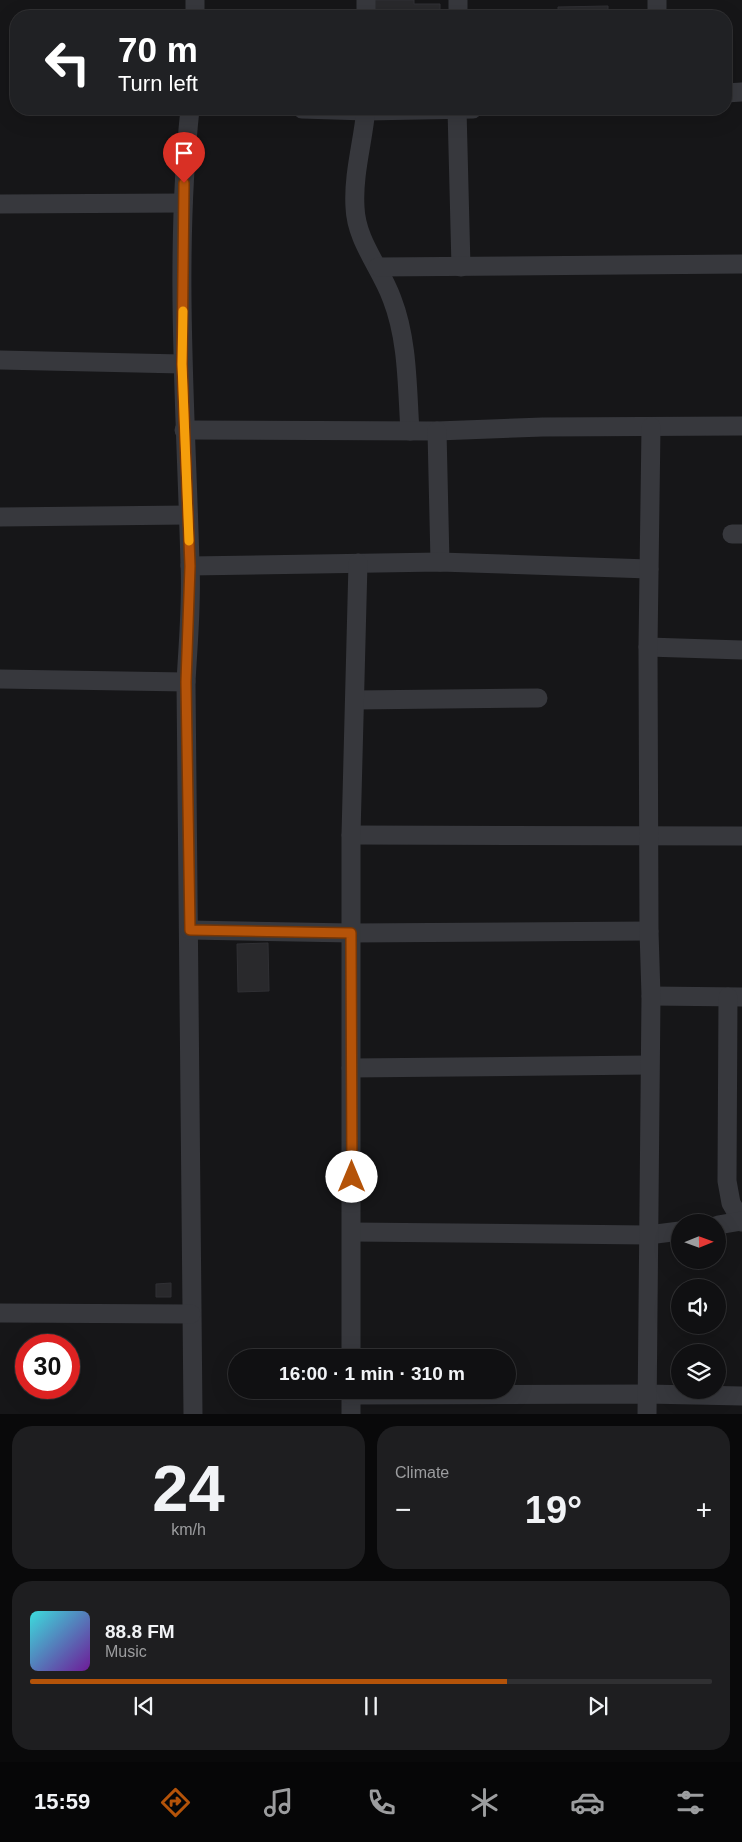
<!DOCTYPE html>
<meta charset="utf-8">
<style>
:root{--surface:#101012;--page:#1e1e20;--text:#f1f3f6;--muted:#9c9d9f;--line:#303032;--accent:#b45309}
body{margin:0;font-family:Arial,sans-serif;background:var(--page);color:var(--text);height:100vh;display:flex;flex-direction:column;font-size:19px;white-space:nowrap}
*{box-sizing:border-box;margin:0}
p{font-size:16px;color:var(--muted)}
.icon{flex:none;width:28px;height:28px;fill:none;stroke:currentColor;stroke-width:2;stroke-linecap:round;stroke-linejoin:round}
.map{position:relative;height:1414px;overflow:hidden}
.sheet{display:flex;flex-direction:column;gap:12px;padding:12px;background:#09090a;flex:1}
.sheet>*{flex:none}
.guide{position:absolute;left:10px;top:10px;width:722px;height:105px;border-radius:20px;box-shadow:0 5px 20px #0002,0 0 0 1px var(--line);background:#202124;color:#fff;overflow:hidden}
.needle{width:32px;rotate:89deg}
.buttons{position:absolute;left:671px;top:1214px;display:grid;gap:10px}
.buttons a{display:grid;place-items:center;width:55px;height:55px;border-radius:50%;background:var(--surface);box-shadow:0 5px 20px #0002,0 0 0 1px var(--line);font-size:25px}
.speed{position:absolute;left:15px;top:1334px;display:flex;gap:10px;font-size:25px;font-weight:700;text-align:center}
.speed>*{display:grid;place-content:center;width:65px;height:65px;border-radius:50%;background:var(--surface);box-shadow:0 5px 20px #0002,0 0 0 1px var(--line);line-height:1}
.speed .limit{border:8px solid #d22;background:#fff;color:#111}
.pin{position:absolute;display:grid;place-items:center;width:42px;height:42px;color:#fff;margin:-51px -21px;border-radius:50% 50% 50% 0;rotate:-45deg;box-shadow:0 0 5px #0007}
.pin .icon{rotate:45deg}
.me{position:absolute;width:55px;margin:-28px;rotate:0deg;stroke-linejoin:round;filter:drop-shadow(0 0 4px #0008)}
.turn{display:flex;align-items:center;gap:18px;height:105px;padding:0 25px;font-size:22px}
.turn .icon{width:65px;height:65px;stroke-width:2.5}
.turn b{display:block;font-size:35px;line-height:42px}
.big{font-size:38px;font-weight:700;line-height:1.1}
.sheet .card{flex:1;display:flex;flex-direction:column;justify-content:center;gap:8px;min-width:0;padding:0 18px;border-radius:20px;background:var(--page)}
.sheet .dial{align-items:center;gap:0}
.dial b{font-size:65px;line-height:1}
.song{display:flex;align-items:center;gap:15px}
.cover{width:60px;height:60px;border-radius:8px;background:linear-gradient(135deg,hsl(180 70% 55%),hsl(280 70% 35%))}
.played{height:5px;border-radius:2px;background:linear-gradient(90deg,var(--accent) 70%,var(--line) 70%)}
.keys{display:flex;justify-content:space-around;direction:ltr}
.heat{display:flex;justify-content:space-between;align-items:center;font-size:28px;direction:ltr}
.sheet .tiles{flex:1;display:grid;gap:12px;grid-template-columns:1fr 1fr}
.card:last-child{grid-column:span 2}
.trip{position:absolute;left:228px;top:1349px;width:288px;height:50px;border-radius:25px;background:var(--surface);box-shadow:0 5px 20px #0002,0 0 0 1px var(--line);font-weight:700;line-height:50px;text-align:center}
.tab-bar{display:flex;height:80px;justify-content:space-around;align-items:center;background:#060607;color:var(--muted)}
.tab-bar .icon{width:35px;height:35px}
.tab-bar .current{color:var(--accent)}
.tab-bar b{font-size:22px;color:var(--text)}
.map>svg:first-child{display:block}
.building{fill:#29292c;stroke:#303034}
.lines{fill:none;stroke-linecap:round;stroke-linejoin:round}
.street{stroke:#37383d;stroke-width:19}
.route-casing{stroke:#753606;stroke-width:12}
.route{stroke:#b45309;stroke-width:9}
.slow{stroke:#f59e0b;stroke-width:9}
</style>
<div class="map">
<svg width="742" height="1415" viewBox="0 0 742 1415">
<rect width="100%" height="100%" fill="#161618"/>
<g class="building">
<polygon points="371,0 414,0 414,4 440,4 440,16 370,16"/>
<polygon points="608,6 608,16 558,16 558,7"/>
<polygon points="268,943 269,991 238,992 237,944"/>
<polygon points="171,1283 171,1297 156,1297 156,1284"/>
</g>
<g class="lines">
<g class="street">
<polyline points="195,16 195,0"/>
<polyline points="366,16 366,0"/>
<polyline points="458,16 458,0"/>
<polyline points="657,16 657,0"/>
<polyline points="726,93 742,92"/>
<path d="M190,109C174,260 186,412 190,564C192,603 188,643 186,682L193,1415"/>
<polyline points="302,109 366,111 473,109"/>
<path d="M366,109C363,142 353,174 355,207C356,241 381,268 392,299C408,340 407,387 410,431"/>
<polyline points="457,109 461,267"/>
<polyline points="0,204 183,203"/>
<polyline points="378,267 742,264"/>
<polyline points="0,360 182,364"/>
<polyline points="184,430 437,431 543,427 742,426"/>
<polyline points="437,431 440,562"/>
<polyline points="0,517 188,515"/>
<polyline points="732,534 742,534"/>
<polyline points="190,566 440,562 649,569"/>
<polyline points="648,647 742,650"/>
<polyline points="0,679 186,682"/>
<polyline points="355,700 538,698"/>
<polyline points="351,835 742,836"/>
<polyline points="190,930 351,933 649,931"/>
<polyline points="651,996 742,997"/>
<polyline points="728,997 727,1181 731,1203 742,1222"/>
<polyline points="351,1068 649,1065"/>
<polyline points="718,1225 741,1221"/>
<polyline points="352,1232 648,1235 680,1231"/>
<polyline points="0,1313 191,1314"/>
<polyline points="351,1358 351,835 358,563"/>
<polyline points="351,1390 351,1415"/>
<polyline points="351,1395 647,1394 742,1396"/>
<polyline points="647,1415 651,996 649,931 648,647 651,427"/>
</g>
</g>
<g class="lines">
<g class="route-casing">
<polyline id="route" points="184,183 182,364 190,566 186,682 190,930 351,933 352,1177"/>
</g>
<use href="#route" class="route"/>
<polyline class="slow" points="183,311 182,364 189,541"/>
</g>
</svg>
<div class="buttons">
<a><svg class="needle" viewBox="-14 -14 28 28"><path d="M0-13l5 13h-10z" fill="#e53935"/><path d="M0 13l5-13h-10z" fill="#9c9d9f"/></svg></a>
<a><svg class="icon" aria-label="sound" viewBox="0 0 24 24"><path d="M4 9h4l5-4v14l-5-4H4zM17 9q2 3 0 6"/></svg></a>
<a><svg class="icon" aria-label="layers" viewBox="0 0 24 24"><path d="M12 4l9 5-9 5-9-5zM3 14l9 5 9-5"/></svg></a>
</div>
<div class="speed"><div class="limit">30</div></div>
<div class="pin" style="left:184px;top:183px;background:#d93025"><svg class="icon" aria-label="arrive" viewBox="0 0 24 24"><path d="M6 21V4h12l-3 4 3 4H6"/></svg></div>
<svg class="me" style="left:352px;top:1177px" viewBox="-20 -20 40 40"><circle r="19" fill="#fff"/><path d="M0-13L10 11 0 6-10 11z" fill="#b45309"/></svg>
<div class="trip">16:00 · 1 min · 310 m</div>
<div class="guide">
<div class="turn"><svg class="icon" aria-label="left" viewBox="0 0 24 24"><path d="M17 20v-9H6M10 6l-5 5 5 5"/></svg><div><b>70 m</b>Turn left</div></div>
</div>
</div>
<section class="sheet">
<div class="tiles">
<div class="card dial"><b>24</b><p>km/h</p></div>
<div class="card"><p>Climate</p>
<div class="heat"><a>−</a><b class="big">19°</b><a>+</a></div>
</div>
<div class="card">
<div class="song"><i class="cover"></i><div><b>88.8 FM</b><p>Music</p></div></div>
<div class="played"></div>
<div class="keys"><svg class="icon" aria-label="previous" viewBox="0 0 24 24"><path d="M18 5L8 12l10 7zM5 5v14"/></svg><svg class="icon" aria-label="pause" viewBox="0 0 24 24"><path d="M8 5v14M16 5v14"/></svg><svg class="icon" aria-label="next" viewBox="0 0 24 24"><path d="M6 5l10 7-10 7zM19 5v14"/></svg></div>
</div>
</div>
</section>
<nav class="tab-bar">
<b>15:59</b>
<svg class="icon current" aria-label="directions" viewBox="0 0 24 24"><path d="M12 3l9 9-9 9-9-9zM9 14v-3h6M13 9l2 2-2 2"/></svg>
<svg class="icon" aria-label="music" viewBox="0 0 24 24"><path d="M9 18V5l10-2v13"/><circle cx="6" cy="18" r="3"/><circle cx="16" cy="16" r="3"/></svg>
<svg class="icon" aria-label="phone" viewBox="0 0 24 24"><path d="M5 4h4l2 5-3 2q2 4 5 5l2-3 5 2v4C11 20 4 13 5 4z"/></svg>
<svg class="icon" aria-label="climate" viewBox="0 0 24 24"><path d="M12 3v18M4 7l16 10M4 17L20 7"/></svg>
<svg class="icon" aria-label="car" viewBox="0 0 24 24"><path d="M5 17H2v-5l4-1 3-4h7l3 4 3 1v5h-3M9 17h6M6 11h13"/><circle cx="7" cy="17" r="2"/><circle cx="17" cy="17" r="2"/></svg>
<svg class="icon" aria-label="filters" viewBox="0 0 24 24"><path d="M4 7h16M4 17h16"/><circle cx="9" cy="7" r="2"/><circle cx="15" cy="17" r="2"/></svg>
</nav>
